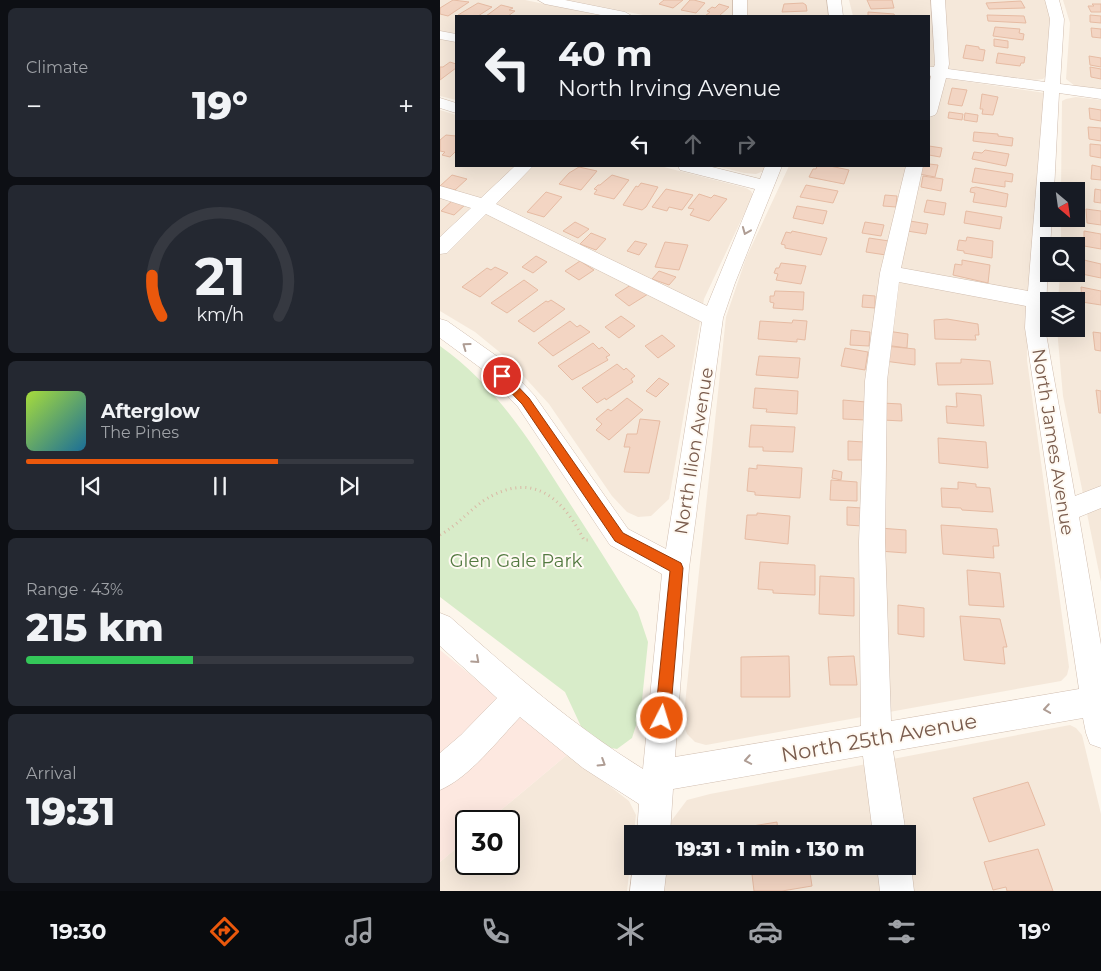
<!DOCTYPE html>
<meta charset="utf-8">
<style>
:root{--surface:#171b24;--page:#242831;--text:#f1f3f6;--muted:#9ea1a6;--line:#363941;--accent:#ea580c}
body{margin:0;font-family:Montserrat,sans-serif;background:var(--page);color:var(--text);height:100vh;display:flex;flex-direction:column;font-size:19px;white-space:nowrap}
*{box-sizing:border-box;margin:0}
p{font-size:16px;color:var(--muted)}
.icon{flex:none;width:28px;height:28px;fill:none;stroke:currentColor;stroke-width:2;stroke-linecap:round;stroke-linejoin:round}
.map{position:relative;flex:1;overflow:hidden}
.details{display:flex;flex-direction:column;gap:8px;padding:8px;background:#0d0f14;width:440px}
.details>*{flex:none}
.guide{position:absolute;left:15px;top:15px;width:475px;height:152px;border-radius:0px;box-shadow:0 5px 20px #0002;background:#171b24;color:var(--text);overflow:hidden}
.needle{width:32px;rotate:151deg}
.tools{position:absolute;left:600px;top:182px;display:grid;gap:10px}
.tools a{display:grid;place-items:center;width:45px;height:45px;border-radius:0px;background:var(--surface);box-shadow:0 5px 20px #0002;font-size:25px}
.speed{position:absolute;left:15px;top:810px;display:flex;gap:10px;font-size:25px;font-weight:700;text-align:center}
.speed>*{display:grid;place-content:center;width:65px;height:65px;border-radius:50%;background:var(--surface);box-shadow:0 5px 20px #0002;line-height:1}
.speed .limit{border:2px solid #111;border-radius:8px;background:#fff;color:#111}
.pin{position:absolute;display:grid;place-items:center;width:42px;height:42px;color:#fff;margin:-21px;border:2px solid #fff;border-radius:50%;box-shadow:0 1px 5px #0007}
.me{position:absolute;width:55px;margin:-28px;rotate:5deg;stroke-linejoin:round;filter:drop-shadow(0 0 4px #0008)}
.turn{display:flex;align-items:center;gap:18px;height:105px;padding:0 20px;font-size:22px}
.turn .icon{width:65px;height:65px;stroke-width:2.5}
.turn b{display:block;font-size:35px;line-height:42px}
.lanes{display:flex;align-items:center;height:48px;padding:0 20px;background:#0003;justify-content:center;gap:25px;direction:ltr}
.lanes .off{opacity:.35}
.big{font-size:38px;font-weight:800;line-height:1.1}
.details .card{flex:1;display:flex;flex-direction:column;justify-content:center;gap:8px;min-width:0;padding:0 18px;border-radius:8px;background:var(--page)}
.details .dial{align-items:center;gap:0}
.dial svg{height:130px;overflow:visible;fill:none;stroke:var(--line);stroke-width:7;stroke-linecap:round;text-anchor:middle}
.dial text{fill:var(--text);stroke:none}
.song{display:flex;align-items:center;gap:15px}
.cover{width:60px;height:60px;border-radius:8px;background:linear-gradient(135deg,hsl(80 70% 55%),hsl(200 70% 35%))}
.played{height:5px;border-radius:2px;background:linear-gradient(90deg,var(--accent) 65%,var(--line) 65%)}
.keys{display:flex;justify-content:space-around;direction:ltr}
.heat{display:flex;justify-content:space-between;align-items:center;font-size:28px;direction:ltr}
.charge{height:8px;border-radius:4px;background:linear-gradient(90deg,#34c759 43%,var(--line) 0)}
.trip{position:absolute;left:184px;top:825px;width:292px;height:50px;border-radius:0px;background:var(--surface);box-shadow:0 5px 20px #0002;font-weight:800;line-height:50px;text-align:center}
.tabs{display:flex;height:80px;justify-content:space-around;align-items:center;background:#090b0e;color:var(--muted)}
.tabs .icon{width:35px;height:35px}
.tabs .current{color:var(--accent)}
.tabs b{font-size:22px;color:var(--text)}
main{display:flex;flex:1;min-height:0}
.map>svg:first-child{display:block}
.residential{fill:#f5e8da}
.commercial{fill:#fde8e0}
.green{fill:#d8ecc9}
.building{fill:#f3d5c3;stroke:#e6bba3}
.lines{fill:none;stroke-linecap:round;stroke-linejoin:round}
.minor-casing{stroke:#d1beb0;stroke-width:1}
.path{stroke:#d9b8a5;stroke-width:3;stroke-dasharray:1 4;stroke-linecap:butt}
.minor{fill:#fff;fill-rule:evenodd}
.oneway{stroke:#af9d94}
.route{fill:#ea580c;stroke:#983908}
.labels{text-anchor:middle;stroke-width:4;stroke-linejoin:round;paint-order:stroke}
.street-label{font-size:18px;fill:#7a5c4d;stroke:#fffaf3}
.park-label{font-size:18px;fill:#537a41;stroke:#fffaf3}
.near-street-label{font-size:21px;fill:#7a5c4d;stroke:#fffaf3}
</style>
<main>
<section class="details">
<div class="card"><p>Climate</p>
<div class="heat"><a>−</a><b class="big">19°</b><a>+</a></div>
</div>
<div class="card dial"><svg viewBox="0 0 100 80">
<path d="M14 69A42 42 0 1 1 86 69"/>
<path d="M14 69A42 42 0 0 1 8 44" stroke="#ea580c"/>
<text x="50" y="56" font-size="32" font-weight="700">21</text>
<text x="50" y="72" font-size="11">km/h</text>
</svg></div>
<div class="card">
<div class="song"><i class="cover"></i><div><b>Afterglow</b><p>The Pines</p></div></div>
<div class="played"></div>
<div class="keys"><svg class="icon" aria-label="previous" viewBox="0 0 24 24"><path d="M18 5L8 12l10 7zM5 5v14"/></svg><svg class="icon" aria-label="pause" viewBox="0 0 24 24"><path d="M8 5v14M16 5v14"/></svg><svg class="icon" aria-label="next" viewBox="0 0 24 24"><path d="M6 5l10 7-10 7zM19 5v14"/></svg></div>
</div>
<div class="card"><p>Range · 43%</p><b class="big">215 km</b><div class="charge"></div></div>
<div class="card"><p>Arrival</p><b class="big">19:31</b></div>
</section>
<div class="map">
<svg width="661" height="891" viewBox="0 0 661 891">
<rect width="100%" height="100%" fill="#fdf6ec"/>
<g class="residential">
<polygon points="0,0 85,0 163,16 16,16 16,100 0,96"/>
<polygon points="128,0 394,0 398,16 208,16"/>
<polygon points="409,0 607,0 613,19 606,76 603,79 594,80 489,66 489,16 413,16"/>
<polygon points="623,0 661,0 661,89 635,86 626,79 630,23"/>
<polygon points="489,76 605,93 588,309 587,360 629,667 627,675 621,681 266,745 255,742 247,734 243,723 286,317 306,258 349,166 489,166"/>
<polygon points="636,97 661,100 661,582 623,396 617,329 636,329 636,301 618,301 620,274 636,274 636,246 621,246 621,219 636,219 636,191 621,191 622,101 626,99"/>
<polygon points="0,110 16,115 16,166 220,166 306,188 311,191 313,195 264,299 229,499 211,516 198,517 187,512 172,496 109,404 68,359 35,332 0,311"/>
<polygon points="276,166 327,166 324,171 316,174 304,173"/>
<polygon points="630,725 636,728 642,735 661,814 661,891 222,891 223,866 468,866 468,834 227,834 232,820 247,800 270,794"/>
<polygon points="128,754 189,801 196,815 187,891 0,891 0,862 26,840 26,864 69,864 69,821 48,821"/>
</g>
<polygon class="commercial" points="0,650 128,754 48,821 26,821 26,840 0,862"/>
<path class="green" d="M0,346C54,384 89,439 123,493C149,533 174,572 198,612L208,642L201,710L192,738L177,749L155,745L145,735L125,692L0,597Z"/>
<g class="building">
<polygon points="13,0 29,2 8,16 0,14 0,8"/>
<polygon points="224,0 243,0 233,8 219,4"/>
<polygon points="250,0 254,0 265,3 256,13 241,10"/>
<polygon points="427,0 452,0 454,8 431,9"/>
<polygon points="581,1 585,8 549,9 546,3"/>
<polygon points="38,3 52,7 38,16 18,15"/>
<polygon points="363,3 366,5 367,11 342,12 344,4"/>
<polygon points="279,4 289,7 279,16 265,16 270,12 267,11 272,7 275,8"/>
<polygon points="652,4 661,4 661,12 651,12 648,6 654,6"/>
<polygon points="61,5 73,8 69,10 75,11 68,16 46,16"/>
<polygon points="428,12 454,14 455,16 428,16"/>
<polygon points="547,15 584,16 586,23 548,21"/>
<polygon points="650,15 661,16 661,23 650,22"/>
<polygon points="555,27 580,29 579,33 584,34 583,40 553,36"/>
<polygon points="651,28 661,29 661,38 652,37"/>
<polygon points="554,39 568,41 568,48 554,46"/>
<polygon points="526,45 539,47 539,49 545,50 543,61 523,58"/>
<polygon points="558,53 585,57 584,63 581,63 580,66 556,63"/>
<polygon points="649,56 661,58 661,67 650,65"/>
<polygon points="10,62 16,64 16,68 0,80 0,67 3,67"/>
<polygon points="650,67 661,69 661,79 651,77"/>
<polygon points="512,88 527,90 522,106 508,104"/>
<polygon points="542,94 558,97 553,115 542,114 543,109 540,109"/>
<polygon points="649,108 661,110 661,121 650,119"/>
<polygon points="509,112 523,114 522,120 508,118"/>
<polygon points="525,113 538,115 537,122 524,120"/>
<polygon points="648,127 661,128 661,141 649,139"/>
<polygon points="534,132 558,134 558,136 573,138 572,146 533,141"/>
<polygon points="6,135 16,136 16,151 10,157 2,155 5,152 0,151 0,140"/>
<polygon points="650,144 661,145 661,158 650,156"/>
<polygon points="489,146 502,148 500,157 489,155"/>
<polygon points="545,150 569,154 566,166 532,159 534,152 542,153"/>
<polygon points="489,164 498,165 495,177 479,174 481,166 489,166"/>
<polygon points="652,165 661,167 661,180 651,179"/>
<polygon points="377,166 390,166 409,170 404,184 369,177 373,169 376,169"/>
<polygon points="139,167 157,171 141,190 119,184 129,173"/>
<polygon points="535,168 573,174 572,182 565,181 565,187 532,182"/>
<polygon points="12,175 27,179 15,190 0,186"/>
<polygon points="172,175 189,180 174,199 154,194 157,190 154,189 158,185 160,185"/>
<polygon points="483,176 503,179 501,191 481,187"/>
<polygon points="201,183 218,187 206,207 202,210 183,205 196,186 198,187"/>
<polygon points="366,185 398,191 393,203 360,197"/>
<polygon points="536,187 568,194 566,207 533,202 535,193 530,192 531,188"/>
<polygon points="226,189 253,195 242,210 229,207 227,211 212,207"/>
<polygon points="655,189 661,190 661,203 654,202"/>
<polygon points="106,192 122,197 104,217 87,212"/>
<polygon points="259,194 271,198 274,195 287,199 269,221 250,215 254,209 248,208"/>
<polygon points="445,195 457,196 456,207 443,206"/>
<polygon points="13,200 26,204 14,215 1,211"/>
<polygon points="487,200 506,203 504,215 484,212"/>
<polygon points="357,206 387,211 383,224 353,218"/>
<polygon points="646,209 661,211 661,225 647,223"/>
<polygon points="526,211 562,217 560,229 524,223"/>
<polygon points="470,221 488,224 486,234 467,231"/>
<polygon points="135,222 149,229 138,238 123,231"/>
<polygon points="425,222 444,225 441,236 422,233"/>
<polygon points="352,231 387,238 381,255 345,248 345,245 341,244 346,232 351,233"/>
<polygon points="644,231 661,234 661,249 644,246"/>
<polygon points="151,233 166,239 156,250 140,244"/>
<polygon points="527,237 553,241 552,258 524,253 524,251 517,250 519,240 526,241"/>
<polygon points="429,238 449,241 446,255 426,252"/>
<polygon points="195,241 207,244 199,255 187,251"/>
<polygon points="225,242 248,245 239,270 215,267"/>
<polygon points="96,256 107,262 93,273 82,267"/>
<polygon points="522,260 550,265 548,283 513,275 515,264 522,265"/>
<polygon points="644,260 661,264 661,278 642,274"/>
<polygon points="140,261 154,270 139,280 125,271"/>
<polygon points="341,263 366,266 361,284 336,280 338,274 334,273 336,268 339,268"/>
<polygon points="55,267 68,273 40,297 22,287 47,268 51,270"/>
<polygon points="219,271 236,277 229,285 212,279"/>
<polygon points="84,280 98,290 67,313 51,303"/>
<polygon points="194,283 208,294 189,306 175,295"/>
<polygon points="641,287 661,291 661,305 642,302"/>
<polygon points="335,291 364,292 363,310 333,308 334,303 330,302 330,296 334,296"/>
<polygon points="423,295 435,296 435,308 422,307"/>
<polygon points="111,300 125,309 94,332 78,321 106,301 108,302"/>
<polygon points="181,316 195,326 179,338 165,327"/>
<polygon points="507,319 538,324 539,335 535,335 536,340 495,339 494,320"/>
<polygon points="353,320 367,321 365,340 357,339 357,342 318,339 320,321 352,323"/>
<polygon points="130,321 137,327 140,325 150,332 113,356 98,343"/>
<polygon points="411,330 430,332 429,346 410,345"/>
<polygon points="447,331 468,334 467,348 445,345"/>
<polygon points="653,332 661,333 661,351 655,350"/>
<polygon points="222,335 235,346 218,358 205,346"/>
<polygon points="153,343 159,349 162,347 170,355 166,357 168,360 132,380 118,366"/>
<polygon points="445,346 475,349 475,365 444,361"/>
<polygon points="405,348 428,352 425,370 401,366"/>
<polygon points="319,356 360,358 358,378 316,375"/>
<polygon points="521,359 550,361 553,384 498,385 496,363 521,363"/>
<polygon points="177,364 184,370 186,368 195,376 191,379 193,382 166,400 165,398 157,403 142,388"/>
<polygon points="219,378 229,384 216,397 206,391"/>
<polygon points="315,388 358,391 357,414 326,412 327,409 313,408"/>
<polygon points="656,390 661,391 661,413 659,413"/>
<polygon points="516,393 541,395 544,426 507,423 506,406 517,407"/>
<polygon points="187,398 203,410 169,440 156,430 162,424 156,419 168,409 171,411"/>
<polygon points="403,400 426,402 426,420 403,419"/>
<polygon points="442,403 461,404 462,421 443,420"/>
<polygon points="200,419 220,421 209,473 184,472 190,447 184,447 187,434 197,434"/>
<polygon points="311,425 355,427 353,452 323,451 323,447 309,447"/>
<polygon points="498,438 546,442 548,468 499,463"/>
<polygon points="408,441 424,442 425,460 408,460"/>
<polygon points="317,465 362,468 360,498 315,495 315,492 307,491 309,468 317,469"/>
<polygon points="393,470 402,472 401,480 392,478"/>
<polygon points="391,480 417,482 417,501 390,500"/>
<polygon points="518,482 536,484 536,487 550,488 553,512 522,510 521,508 502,507 501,488 518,489"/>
<polygon points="407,507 422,508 422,526 407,525"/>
<polygon points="317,513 350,516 348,544 305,539 307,515 317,515"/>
<polygon points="501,525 557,529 559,546 553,546 554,558 503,554"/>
<polygon points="439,528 466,530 466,553 439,551"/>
<polygon points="320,562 375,565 375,595 333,593 333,590 318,589"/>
<polygon points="527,570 560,573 564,607 529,605"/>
<polygon points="380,576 414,578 414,616 379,614"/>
<polygon points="458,605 484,608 484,637 458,634"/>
<polygon points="520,616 560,619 567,647 563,647 565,664 524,660"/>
<polygon points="349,656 350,697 301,697 301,657"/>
<polygon points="414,656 417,685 390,685 388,657"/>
<polygon points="588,782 605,825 549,842 533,798"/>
<polygon points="337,822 338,834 276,834 276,832"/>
<polygon points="598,849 613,891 567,891 566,887 553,890 544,862"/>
<polygon points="278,866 369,866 372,886 342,891 314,891 311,866 279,872"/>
</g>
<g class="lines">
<g class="minor-casing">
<g id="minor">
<polygon points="98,0 125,0 185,12 192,16 166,16 105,4"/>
<rect x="293" y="0" width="14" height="16"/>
<polygon points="387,0 401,0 403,16 389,16"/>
<path d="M491,0H505L509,64L508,69L605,82L610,19L605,0H619L624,19L620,84L661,89V99L619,93L614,191H609V219H612L610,246H609L605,328L635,496L661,486V508L639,517L661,645V748L650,744L646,733L643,718L453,751L466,834H433L423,756L233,789L230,834H197L199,804L143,768L80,717C57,741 30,777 0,790V753L21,735L57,698L0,646V613L10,617C72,672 133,726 203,769L222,574L170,545L78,407L42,369L0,338V319L7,321L58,357L94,395L188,529L226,549L262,322L46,214L7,253L0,254V237L31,208L0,198V186L41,198L75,166H93L56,204L267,306L315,189L240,170L238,166H268L320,179L325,166H342L295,283L283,318L249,568L235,757L421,726L419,542L425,381L440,273L466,166H483L461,268L588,291L604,91L506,78L497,112L495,115L489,117V85L491,76L489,75V67H494L495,64ZM459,282L586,306L585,328L639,689L451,721L445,542L447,381Z"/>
<polygon points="0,31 16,34 16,42 0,39"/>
<polygon points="0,98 16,103 16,113 0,108"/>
<polygon points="468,858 471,866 474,891 440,891 437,866 468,866"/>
<polygon points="193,866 227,866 224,891 190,891"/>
</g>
</g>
<path class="path" d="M0,535C16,526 28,512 43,501C91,470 122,496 144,540H151"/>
<use href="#minor" class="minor"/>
</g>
<defs><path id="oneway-chevron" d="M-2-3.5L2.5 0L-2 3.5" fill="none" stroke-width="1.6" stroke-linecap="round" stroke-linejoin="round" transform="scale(1.25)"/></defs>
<g class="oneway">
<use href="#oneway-chevron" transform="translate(306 231) rotate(112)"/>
<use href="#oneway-chevron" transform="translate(26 346) rotate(-144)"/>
<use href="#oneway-chevron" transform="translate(36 660) rotate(42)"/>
<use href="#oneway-chevron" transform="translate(607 709) rotate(171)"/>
<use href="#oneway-chevron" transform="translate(308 760) rotate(170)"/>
<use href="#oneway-chevron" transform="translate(162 763) rotate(32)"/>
</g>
<polygon class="route" points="62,372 65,373 89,398 183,533 241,563 243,568 230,718 228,723 222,725 217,723 215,718 230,571 175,541 82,404 58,379 56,376"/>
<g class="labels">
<g class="street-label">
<text transform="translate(613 442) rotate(81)" y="6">North James Avenue</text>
<text transform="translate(254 451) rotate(-81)" y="6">North Ilion Avenue</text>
</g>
<g class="park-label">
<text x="76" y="567">Glen Gale Park</text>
</g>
<g class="near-street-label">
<text transform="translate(439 738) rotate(-10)" y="7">North 25th Avenue</text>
</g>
</g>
</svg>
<div class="tools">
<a><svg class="needle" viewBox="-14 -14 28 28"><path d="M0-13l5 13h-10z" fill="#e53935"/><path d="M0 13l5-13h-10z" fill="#9ea1a6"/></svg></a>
<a><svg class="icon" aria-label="search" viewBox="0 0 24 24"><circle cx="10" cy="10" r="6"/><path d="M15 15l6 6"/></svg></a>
<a><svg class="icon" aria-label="layers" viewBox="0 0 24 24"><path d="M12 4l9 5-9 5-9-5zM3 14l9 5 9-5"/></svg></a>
</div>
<div class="speed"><div class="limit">30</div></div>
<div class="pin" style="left:62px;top:376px;background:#d93025"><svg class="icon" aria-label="arrive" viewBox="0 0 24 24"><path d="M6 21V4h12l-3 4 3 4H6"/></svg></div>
<svg class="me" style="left:222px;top:718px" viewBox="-20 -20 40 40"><circle r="17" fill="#ea580c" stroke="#fff" stroke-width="3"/><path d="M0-11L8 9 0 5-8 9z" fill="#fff"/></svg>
<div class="trip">19:31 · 1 min · 130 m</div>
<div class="guide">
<div class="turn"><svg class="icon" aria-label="left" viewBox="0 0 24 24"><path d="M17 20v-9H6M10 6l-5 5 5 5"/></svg><div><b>40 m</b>North Irving Avenue</div></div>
<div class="lanes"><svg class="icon" aria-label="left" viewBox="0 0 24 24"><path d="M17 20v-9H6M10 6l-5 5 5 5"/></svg><svg class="icon off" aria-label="ahead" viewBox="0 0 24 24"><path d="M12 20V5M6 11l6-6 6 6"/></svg><svg class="icon off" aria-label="right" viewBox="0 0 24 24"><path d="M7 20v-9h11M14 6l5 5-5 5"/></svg></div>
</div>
</div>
</main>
<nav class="tabs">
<b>19:30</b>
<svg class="icon current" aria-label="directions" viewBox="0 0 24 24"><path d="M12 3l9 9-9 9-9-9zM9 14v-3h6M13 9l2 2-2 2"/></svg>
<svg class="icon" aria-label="music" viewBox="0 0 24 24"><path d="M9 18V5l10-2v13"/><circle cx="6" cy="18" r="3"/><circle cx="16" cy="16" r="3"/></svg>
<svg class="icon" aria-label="phone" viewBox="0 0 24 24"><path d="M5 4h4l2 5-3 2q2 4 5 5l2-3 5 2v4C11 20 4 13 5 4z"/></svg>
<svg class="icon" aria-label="climate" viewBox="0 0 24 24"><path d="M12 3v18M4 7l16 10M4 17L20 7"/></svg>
<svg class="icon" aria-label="car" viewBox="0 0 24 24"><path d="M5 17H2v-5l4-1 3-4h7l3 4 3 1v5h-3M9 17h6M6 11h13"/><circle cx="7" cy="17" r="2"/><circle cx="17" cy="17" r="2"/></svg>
<svg class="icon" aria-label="filters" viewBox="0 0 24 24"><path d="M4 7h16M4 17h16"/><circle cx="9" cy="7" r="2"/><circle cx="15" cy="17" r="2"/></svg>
<b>19°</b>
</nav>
